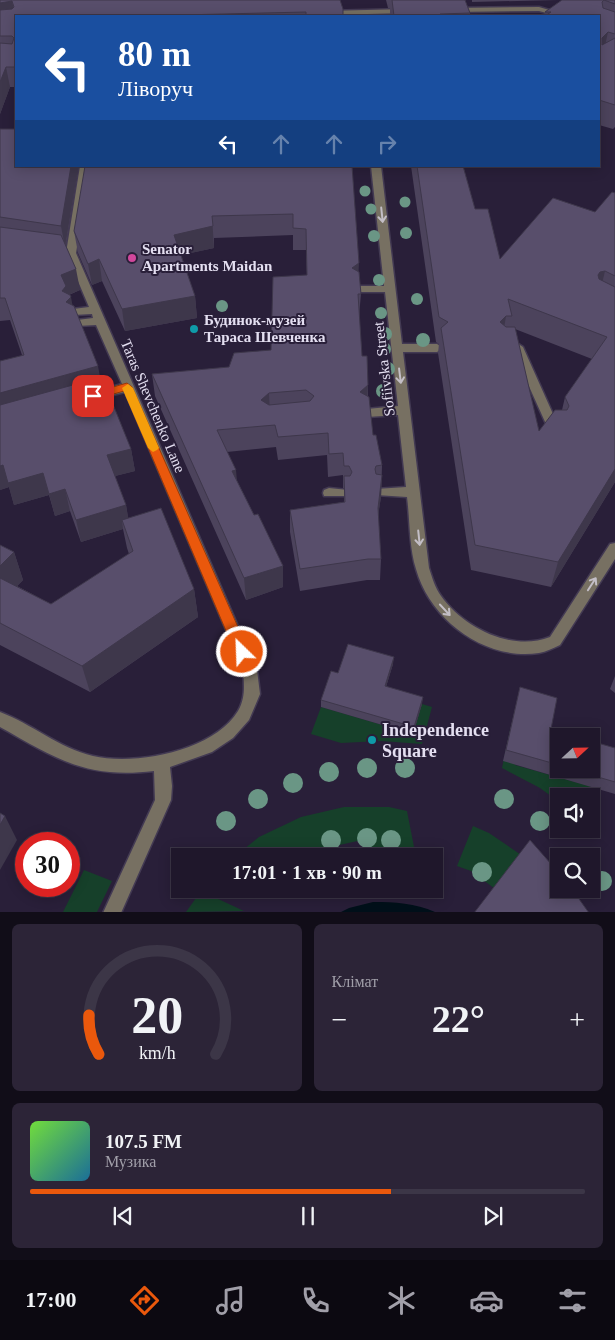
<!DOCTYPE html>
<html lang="uk">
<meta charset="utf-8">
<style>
:root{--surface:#1f172b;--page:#2c2437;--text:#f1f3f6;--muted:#a19fa9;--line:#3c3647;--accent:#ea580c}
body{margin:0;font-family:Georgia,serif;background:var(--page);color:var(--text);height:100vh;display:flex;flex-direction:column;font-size:19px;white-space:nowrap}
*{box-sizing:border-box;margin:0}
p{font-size:16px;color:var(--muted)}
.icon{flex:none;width:28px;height:28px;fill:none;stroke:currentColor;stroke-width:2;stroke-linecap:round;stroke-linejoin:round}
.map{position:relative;height:912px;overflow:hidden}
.details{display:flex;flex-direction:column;gap:12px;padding:12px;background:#110d18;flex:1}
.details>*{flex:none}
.top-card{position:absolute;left:15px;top:15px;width:585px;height:152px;border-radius:0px;box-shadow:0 2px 12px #0003,0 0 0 1px var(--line);background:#1a4fa0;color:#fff;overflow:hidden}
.needle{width:32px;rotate:68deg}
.fabs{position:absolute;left:550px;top:728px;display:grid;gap:10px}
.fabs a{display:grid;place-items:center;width:50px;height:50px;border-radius:0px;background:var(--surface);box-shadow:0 2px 12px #0003,0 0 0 1px var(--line);font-size:25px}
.speed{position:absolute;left:15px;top:832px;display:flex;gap:10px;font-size:25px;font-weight:700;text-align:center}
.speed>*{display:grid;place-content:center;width:65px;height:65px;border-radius:50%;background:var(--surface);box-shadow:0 2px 12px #0003,0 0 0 1px var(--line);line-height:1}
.speed .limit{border:8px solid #d22;background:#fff;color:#111}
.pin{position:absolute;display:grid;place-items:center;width:42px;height:42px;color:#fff;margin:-21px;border-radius:10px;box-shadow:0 2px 8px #0006}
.me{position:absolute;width:55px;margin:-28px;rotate:336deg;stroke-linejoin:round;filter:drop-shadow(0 0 4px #0008)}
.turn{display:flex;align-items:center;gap:18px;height:105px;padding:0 20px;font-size:22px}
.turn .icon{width:65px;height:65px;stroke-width:2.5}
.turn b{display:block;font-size:35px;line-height:42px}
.lanes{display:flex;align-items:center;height:48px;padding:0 20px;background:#0003;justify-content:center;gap:25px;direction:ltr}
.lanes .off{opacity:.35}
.big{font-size:38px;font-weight:700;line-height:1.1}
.details .tile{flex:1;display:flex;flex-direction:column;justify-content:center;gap:8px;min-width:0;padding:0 18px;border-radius:8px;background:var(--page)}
.details .dial{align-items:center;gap:0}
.dial svg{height:130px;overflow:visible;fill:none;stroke:var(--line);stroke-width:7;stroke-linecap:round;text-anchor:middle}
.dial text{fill:var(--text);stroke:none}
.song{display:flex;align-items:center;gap:15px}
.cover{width:60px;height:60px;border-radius:8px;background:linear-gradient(135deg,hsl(100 70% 55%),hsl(200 70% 35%))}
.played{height:5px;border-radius:2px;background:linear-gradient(90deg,var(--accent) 65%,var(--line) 65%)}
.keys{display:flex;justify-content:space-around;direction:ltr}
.heat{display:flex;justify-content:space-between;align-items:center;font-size:28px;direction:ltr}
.details .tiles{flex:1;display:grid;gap:12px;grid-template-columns:1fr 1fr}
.tile:last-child{grid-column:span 2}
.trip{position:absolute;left:171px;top:848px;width:272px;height:50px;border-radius:0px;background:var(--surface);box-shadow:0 2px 12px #0003,0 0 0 1px var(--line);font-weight:700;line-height:50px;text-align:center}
.dock{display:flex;height:80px;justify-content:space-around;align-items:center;background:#0c0911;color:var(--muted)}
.dock .icon{width:35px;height:35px}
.dock .on{color:var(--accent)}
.dock b{font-size:22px;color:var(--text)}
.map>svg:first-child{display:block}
.green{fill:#16402a}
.water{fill:#01101a}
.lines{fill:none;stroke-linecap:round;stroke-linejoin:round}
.minor-casing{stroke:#433a53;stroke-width:3}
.minor{fill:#777062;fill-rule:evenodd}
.tree{fill:#6a9685}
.wall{fill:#4c435c;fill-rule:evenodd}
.shaded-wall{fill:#3e374b}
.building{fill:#584e6b;stroke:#3e374b;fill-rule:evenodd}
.oneway{stroke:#c3bec6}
.route{fill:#ea580c;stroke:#983908}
.slow{fill:#f59e0b}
.hotel-dot{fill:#d1479c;stroke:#291f39;stroke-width:2}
.culture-dot{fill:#0f9aa8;stroke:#291f39;stroke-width:2}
.labels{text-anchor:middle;stroke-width:4;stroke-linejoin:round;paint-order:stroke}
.poi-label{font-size:15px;font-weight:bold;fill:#e4dff1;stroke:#291f39;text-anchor:start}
.street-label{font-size:15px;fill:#e4dff1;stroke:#291f39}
.near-poi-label{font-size:18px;font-weight:bold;fill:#e4dff1;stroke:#291f39;text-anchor:start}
</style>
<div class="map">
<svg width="615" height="913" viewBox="0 0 615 913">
<rect width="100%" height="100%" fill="#291f39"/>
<g class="green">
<polygon points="422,704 432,707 422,744 381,741 341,743 311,734 321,707 413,734"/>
<polygon points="510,730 515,765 596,788 590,796 559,796 559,802 540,788 502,768"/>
<polygon points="344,807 389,807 407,811 415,852 400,849 364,849 362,840 326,848 310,856 235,856 259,837 301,817"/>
<polygon points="473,826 489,833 530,861 502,894 471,871 457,866"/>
<polygon points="84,870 112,881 97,912 63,912"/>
<polygon points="201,891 244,911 186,912"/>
</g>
<path class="water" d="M373,902C395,902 415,903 435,912H341L349,908Z"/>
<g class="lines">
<g class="minor-casing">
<g id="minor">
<polygon points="539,7 570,16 558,16 539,11 453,12 449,10 453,8"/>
<polygon points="406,9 409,9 409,13 326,15 322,13 326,11"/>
<path d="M80,166H90L76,253L257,670L260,694L249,720L233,738L212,752L170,767L172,786L171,800L121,913H103L155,800L154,771C86,779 57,759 0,727V712C32,724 59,748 93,756C135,766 214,751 238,711C246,697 244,684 243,670L125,392L93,400L87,396L89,393L122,384L96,325L77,326L72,323L77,320L93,318L92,314L73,315L68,312L73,309L89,307L66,253Z"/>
<path d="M371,166H381L402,344H437L443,348L437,352H403L429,568C432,577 435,588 441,596C464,628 512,652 550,637L610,544L615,543V559L560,645C553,648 546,652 539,653C485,661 430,620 416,569C409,547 410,520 407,497L376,495L375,492L376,489L406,487L398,415L367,417L361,413L367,409L398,406L385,292H358L353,289L358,286H384Z"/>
<polygon points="517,343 523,347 561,432 559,435 551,435 513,351 506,350 504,347 506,344"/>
<polygon points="329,488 348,490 349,493 348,496 324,496 323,493 324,490"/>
</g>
</g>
<use href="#minor" class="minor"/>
</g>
<g class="tree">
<circle cx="365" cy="191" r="5.5"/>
<circle cx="405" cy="202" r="5.5"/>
<circle cx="371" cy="209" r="5.5"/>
<circle cx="406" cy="233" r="6"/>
<circle cx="374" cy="236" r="6"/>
<circle cx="379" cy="280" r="6"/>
<circle cx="417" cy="299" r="6"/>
<circle cx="222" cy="306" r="6"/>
<circle cx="381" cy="313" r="6"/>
<circle cx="385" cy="334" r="7"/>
<circle cx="423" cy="340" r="7"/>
<circle cx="384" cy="349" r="7"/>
<circle cx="388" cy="369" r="7"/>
<circle cx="383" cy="391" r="7"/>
<circle cx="367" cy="768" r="10"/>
<circle cx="405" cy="768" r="10"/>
<circle cx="329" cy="772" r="10"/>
<circle cx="293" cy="783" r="10"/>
<circle cx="258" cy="799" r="10"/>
<circle cx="504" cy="799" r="10"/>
<circle cx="226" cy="821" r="10"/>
<circle cx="540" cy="821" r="10"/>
<circle cx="367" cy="838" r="10"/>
<circle cx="331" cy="840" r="10"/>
<circle cx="391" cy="840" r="10"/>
<circle cx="482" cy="872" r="10"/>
<circle cx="602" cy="881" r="10"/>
</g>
<g class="wall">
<polygon points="0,0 340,0 343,16 16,16 16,87 10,87 0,114"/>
<polygon points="386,0 465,0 470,13 470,16 390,16 390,8 388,8"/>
<polygon points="472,0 558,0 472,2"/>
<polygon points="562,0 615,0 615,127 613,129 599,125 599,16 544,16 545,12"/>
<polygon points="0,129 16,166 77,166 78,169 66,245 80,290 69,295 72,305 100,378 131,449 135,471 115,476 126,505 128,518 194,589 198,617 90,692 0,645 0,545 14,552 23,580 17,586 51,604 129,554 127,548 123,529 81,542 70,511 55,516 49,495 14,505 9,487 0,490 22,355 10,320 0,321"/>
<polygon points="352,166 358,272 361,294 359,316 362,356 368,385 368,396 373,435 382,465 381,497 378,515 381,559 380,580 367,580 300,591 290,532 290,510 344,502 344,488 343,488 343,475 328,477 327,455 278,460 276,447 227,452 237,481 254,515 283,566 283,587 246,600 155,396 152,374 229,367 271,350 307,275 306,250 293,250 293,235 214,238 214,248 181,255 195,296 197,318 125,331 102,281 92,285 78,253 74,231"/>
<path d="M411,166H463L475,209L500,259L595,212L615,193V482L551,587L471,570L438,353L439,344L436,342ZM515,329L592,359L565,397L562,410L539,431Z"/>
<polygon points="393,664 386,687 422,704 413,734 321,707 321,700 338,673"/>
<polygon points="615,676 615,693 610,689"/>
<polygon points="520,687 551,729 559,736 559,769 591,769 615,748 615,794 503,761"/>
</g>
<g class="shaded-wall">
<polygon points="12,1 16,20 0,22 0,3"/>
<polygon points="608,32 603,55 602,38"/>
<polygon points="6,67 10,87 0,114 0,82"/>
<polygon points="71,166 77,166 78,169 65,247 61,226"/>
<polygon points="212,216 214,248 177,256 174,235"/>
<polygon points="99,259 102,281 92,285 88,264"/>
<polygon points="359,263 358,284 352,268"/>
<polygon points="76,269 80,290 68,295 71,297 75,319 66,313 62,291 61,275"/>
<polygon points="605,271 599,296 598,275 600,272"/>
<polygon points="195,296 197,318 125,331 122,309"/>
<polygon points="506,316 502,341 500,322"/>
<polygon points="98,366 102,388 0,417 0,393"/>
<polygon points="368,385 367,407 360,392"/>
<polygon points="269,393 270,415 261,400"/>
<polygon points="131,449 135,471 111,477 107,455"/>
<polygon points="3,465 43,473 49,495 14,505 9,487 0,490 0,466"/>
<polygon points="615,469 615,482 551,587 558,562"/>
<polygon points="236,470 238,492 232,471"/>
<polygon points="382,475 381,497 376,530 378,508"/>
<polygon points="65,489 70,511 55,516 49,494"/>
<polygon points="126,505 130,527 122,520 123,529 81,542 76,520"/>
<polygon points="14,552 23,580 2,602 0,595 0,566"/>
<polygon points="283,566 283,587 246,600 244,578"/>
<polygon points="194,589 198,617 90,692 82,666"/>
<polygon points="394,657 393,664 384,693 385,686"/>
<polygon points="423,697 422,704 413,734 414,727"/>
<polygon points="5,816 17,840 0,870 0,825"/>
</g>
<g class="building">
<polygon points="0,0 340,0 343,9 343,16 306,16 306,12 139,16 16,16 16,67 6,67 0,82 0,43 12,44 14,38 12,36 0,36 0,10 12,9 14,7 12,1 0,3"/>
<polygon points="392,0 465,0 470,13 440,14 440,16 394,16"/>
<polygon points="562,0 615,0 615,4 604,0 602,2 603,8 615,12 615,34 608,32 602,38 602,45 615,38 615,105 599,100 599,16 545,16 551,12 545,12"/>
<polygon points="0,129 16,129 16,166 71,166 61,226 0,217"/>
<path d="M85,166H352L359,263L352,268L359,272L361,294H358L362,356H367L368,385L360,392L369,397L373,435H376L382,465L376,466L375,469L376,474L382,475L378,508L381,559H368L300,569L290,510L345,502L344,476H350L352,472L349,466H344L343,453L329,454L328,433L278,437L275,425L217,430L236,470L232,471L254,515L258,514L283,566L244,578L152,374L229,367L234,353L271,350L273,277L307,275L306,229L293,228V214L212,216L213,226L174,235L195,296L122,309L99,259L88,264L74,231ZM306,390L314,396L310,401L269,405L261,400L269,393Z"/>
<path d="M417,166H463L475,209H488L500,259L553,198L595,212L612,192L615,193V276L605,271L600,272L598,275L599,279L615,287V469L558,562L475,545L441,328L448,322L439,317ZM508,299L607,337L565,397L569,406L567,410H555L539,431L515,327H506L500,322L506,316H512Z"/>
<polygon points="0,227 61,235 76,269 61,275 66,286 62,291 70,295 71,297 66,302 74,306 98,366 0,393 0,361 24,355 5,298 0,298"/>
<polygon points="102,377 131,449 107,455 126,505 76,520 65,489 49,494 43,473 8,483 3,465 0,466 0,405"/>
<polygon points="161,508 194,589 82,666 0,623 0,578 51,604 133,551 122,520"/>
<polygon points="0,545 14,552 0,566"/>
<polygon points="348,644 394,657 385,686 423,697 414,727 321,700 331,671 338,673"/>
<polygon points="520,687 557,698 551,729 575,736 559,736 559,765 506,750"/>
<polygon points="591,741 615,748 615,782 571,769 591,769"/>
<polygon points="0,813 5,816 0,825"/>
<polygon points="530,840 559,873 559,889 572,889 589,913 474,913"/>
</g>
<defs><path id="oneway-shaft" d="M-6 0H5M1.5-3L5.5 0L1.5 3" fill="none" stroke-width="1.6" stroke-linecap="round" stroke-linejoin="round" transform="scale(1.25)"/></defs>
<g class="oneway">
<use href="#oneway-shaft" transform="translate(382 215) rotate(84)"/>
<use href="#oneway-shaft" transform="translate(400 376) rotate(83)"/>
<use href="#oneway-shaft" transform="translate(419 538) rotate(84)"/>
<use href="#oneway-shaft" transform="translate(592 584) rotate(-57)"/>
<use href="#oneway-shaft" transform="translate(445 610) rotate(47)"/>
</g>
<polygon class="route" points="127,383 132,387 249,652 247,656 242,658 237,656 235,652 124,391 93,400 88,396 89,394"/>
<polygon class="slow" points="128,384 133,388 159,448 157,450 153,452 148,448 122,388"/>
<circle class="hotel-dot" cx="132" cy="258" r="5"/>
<g class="culture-dot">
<circle cx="194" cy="329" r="5"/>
<circle cx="372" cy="740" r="5"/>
</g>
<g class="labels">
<g class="poi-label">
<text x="142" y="254">Senator<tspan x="142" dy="17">Apartments Maidan</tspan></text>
<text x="204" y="325">Будинок-музей<tspan x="204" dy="17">Тараса Шевченка</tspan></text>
</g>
<g class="street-label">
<text transform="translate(384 369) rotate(-97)" y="5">Sofiivska Street</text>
<text transform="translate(153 406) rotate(67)" y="5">Taras Shevchenko Lane</text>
</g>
<g class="near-poi-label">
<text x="382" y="736">Independence<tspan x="382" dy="21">Square</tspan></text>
</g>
</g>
</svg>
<div class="fabs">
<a><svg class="needle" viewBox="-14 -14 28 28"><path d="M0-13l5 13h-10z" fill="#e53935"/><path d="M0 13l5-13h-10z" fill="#a19fa9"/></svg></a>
<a><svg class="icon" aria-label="sound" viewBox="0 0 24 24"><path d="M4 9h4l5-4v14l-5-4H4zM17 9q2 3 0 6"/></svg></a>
<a><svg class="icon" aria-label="search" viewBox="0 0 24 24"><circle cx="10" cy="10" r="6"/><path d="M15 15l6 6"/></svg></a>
</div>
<div class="speed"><div class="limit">30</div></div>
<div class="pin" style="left:93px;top:396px;background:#d93025"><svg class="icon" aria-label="arrive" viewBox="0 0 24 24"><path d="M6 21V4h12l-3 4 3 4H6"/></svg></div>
<svg class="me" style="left:242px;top:652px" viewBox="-20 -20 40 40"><circle r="17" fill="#ea580c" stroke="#fff" stroke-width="3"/><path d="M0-11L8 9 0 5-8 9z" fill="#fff"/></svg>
<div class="trip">17:01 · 1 хв · 90 m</div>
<div class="top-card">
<div class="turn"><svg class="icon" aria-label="left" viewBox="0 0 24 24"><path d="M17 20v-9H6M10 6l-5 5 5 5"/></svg><div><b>80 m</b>Ліворуч</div></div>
<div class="lanes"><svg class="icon" aria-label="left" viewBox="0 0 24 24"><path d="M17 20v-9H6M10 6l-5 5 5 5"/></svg><svg class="icon off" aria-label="ahead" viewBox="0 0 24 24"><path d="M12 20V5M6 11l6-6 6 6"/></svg><svg class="icon off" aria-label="ahead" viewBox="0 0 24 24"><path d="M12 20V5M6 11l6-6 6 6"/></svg><svg class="icon off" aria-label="right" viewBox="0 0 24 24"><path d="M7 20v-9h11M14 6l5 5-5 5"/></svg></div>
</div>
</div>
<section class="details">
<div class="tiles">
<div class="tile dial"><svg viewBox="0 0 100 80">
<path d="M14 69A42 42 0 1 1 86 69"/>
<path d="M14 69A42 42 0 0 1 8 45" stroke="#ea580c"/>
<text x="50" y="56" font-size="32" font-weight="700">20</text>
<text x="50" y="72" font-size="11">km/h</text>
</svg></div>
<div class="tile"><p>Клімат</p>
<div class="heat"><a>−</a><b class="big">22°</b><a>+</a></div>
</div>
<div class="tile">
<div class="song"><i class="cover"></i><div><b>107.5 FM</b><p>Музика</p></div></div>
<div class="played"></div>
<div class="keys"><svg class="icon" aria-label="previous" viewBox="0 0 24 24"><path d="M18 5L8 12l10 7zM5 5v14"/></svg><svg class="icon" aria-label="pause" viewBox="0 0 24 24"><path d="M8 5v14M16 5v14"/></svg><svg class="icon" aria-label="next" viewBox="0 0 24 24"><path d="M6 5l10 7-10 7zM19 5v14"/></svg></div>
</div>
</div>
</section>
<nav class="dock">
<b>17:00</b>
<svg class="icon on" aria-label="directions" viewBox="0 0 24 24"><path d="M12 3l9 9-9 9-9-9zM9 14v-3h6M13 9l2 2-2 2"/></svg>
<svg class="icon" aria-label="music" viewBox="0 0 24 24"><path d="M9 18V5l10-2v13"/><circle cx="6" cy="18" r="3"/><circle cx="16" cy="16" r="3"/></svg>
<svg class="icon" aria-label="phone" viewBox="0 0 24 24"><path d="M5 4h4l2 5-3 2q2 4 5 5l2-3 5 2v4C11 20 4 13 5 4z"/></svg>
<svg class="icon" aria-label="climate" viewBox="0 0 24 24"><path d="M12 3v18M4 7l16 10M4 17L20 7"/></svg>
<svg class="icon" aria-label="car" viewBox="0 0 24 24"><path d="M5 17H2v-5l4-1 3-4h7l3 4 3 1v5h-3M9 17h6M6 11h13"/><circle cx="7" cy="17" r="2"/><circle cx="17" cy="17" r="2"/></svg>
<svg class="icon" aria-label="filters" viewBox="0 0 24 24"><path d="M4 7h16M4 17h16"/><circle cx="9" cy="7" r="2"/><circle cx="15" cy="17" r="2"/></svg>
</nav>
